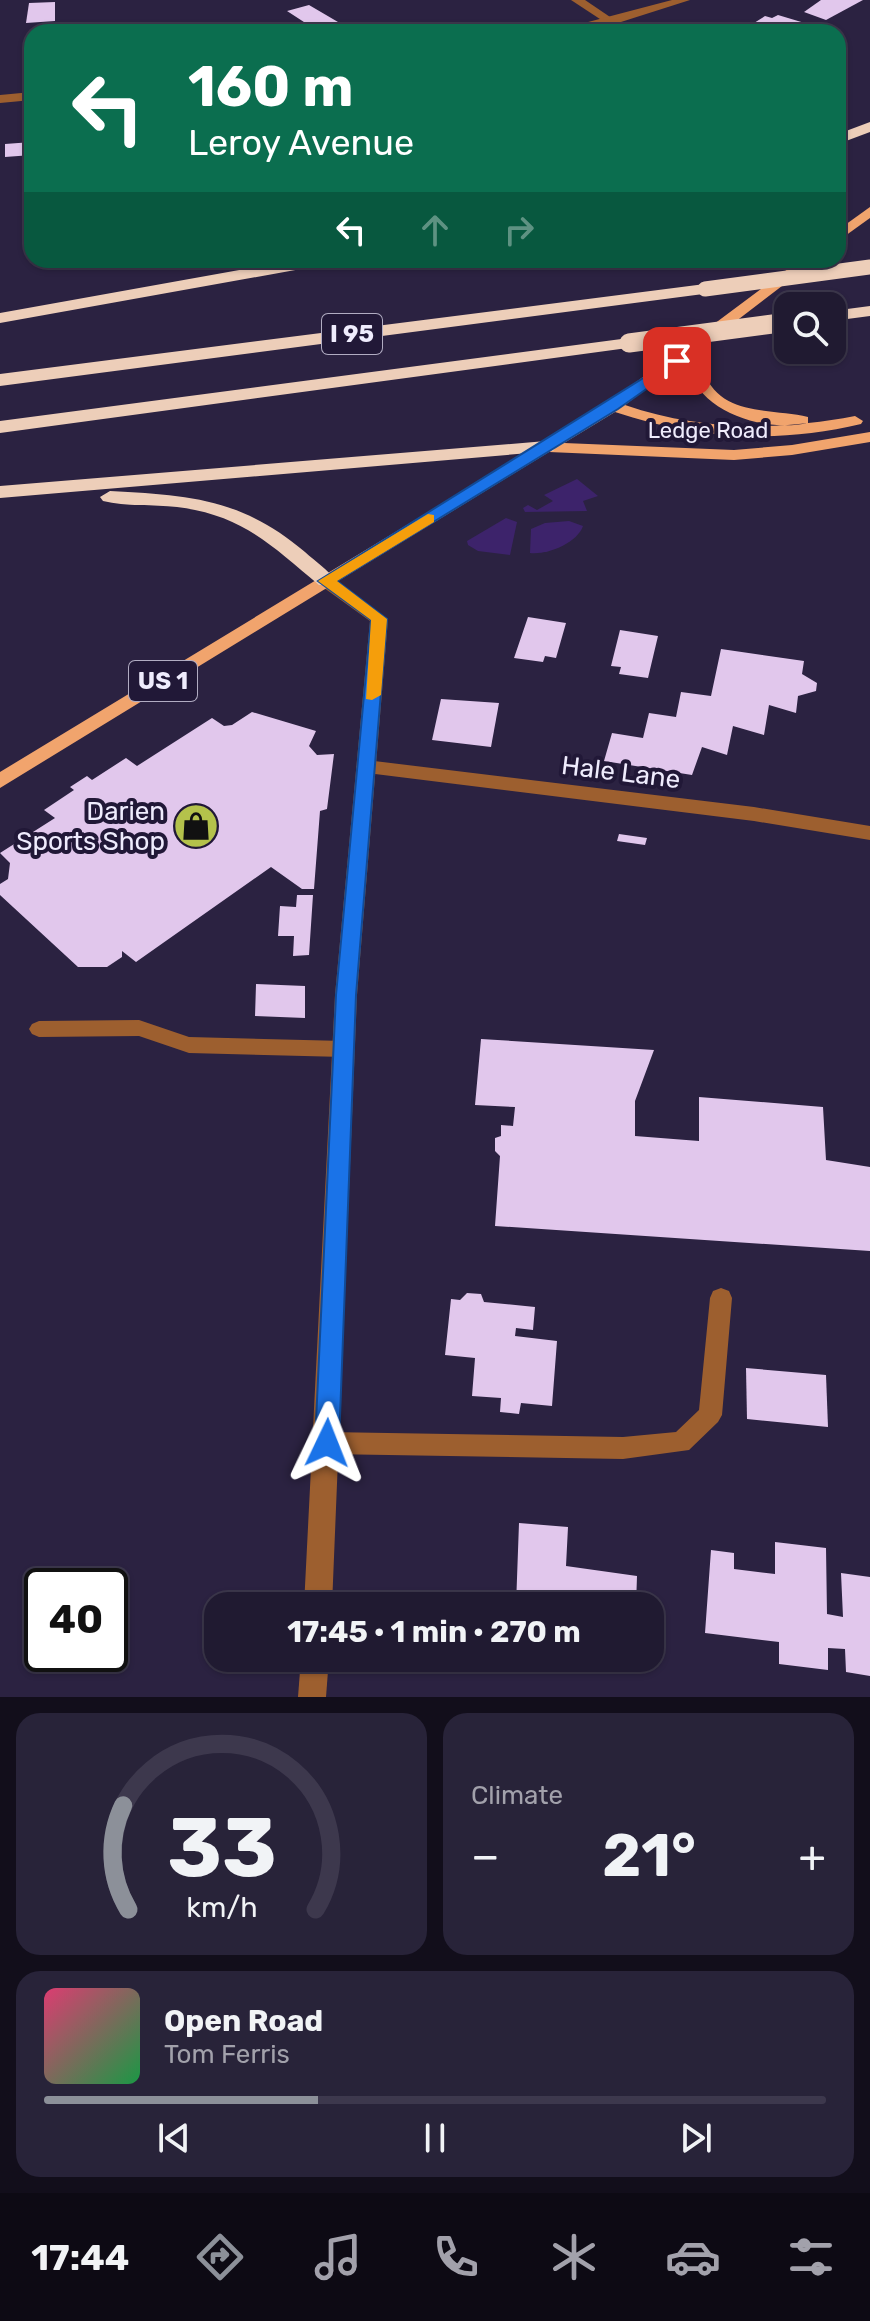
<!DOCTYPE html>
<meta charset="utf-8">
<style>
:root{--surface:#201a31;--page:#282339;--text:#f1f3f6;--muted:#a2a1ab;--line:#3d384d;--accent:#8c9099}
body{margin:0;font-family:Rubik,sans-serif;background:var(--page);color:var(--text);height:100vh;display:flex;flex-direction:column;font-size:30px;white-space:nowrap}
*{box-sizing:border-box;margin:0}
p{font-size:26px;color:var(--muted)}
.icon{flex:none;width:44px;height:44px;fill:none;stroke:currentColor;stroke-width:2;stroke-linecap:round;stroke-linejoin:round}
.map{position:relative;height:1697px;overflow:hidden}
.details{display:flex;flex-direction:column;gap:16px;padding:16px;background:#120e1b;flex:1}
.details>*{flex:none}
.hud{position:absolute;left:24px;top:24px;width:822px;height:244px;border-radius:24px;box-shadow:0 2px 6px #0004,0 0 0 2px var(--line);background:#0b6e4f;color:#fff;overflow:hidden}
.controls{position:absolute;left:774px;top:292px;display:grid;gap:16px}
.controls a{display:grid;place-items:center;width:72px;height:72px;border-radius:16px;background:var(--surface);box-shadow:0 2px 6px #0004,0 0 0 2px var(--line);font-size:40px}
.speed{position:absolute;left:24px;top:1568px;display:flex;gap:16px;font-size:40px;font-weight:700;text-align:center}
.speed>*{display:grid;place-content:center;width:104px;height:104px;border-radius:50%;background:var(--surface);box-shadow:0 2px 6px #0004,0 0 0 2px var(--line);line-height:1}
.speed .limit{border:4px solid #111;border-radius:12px;background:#fff;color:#111}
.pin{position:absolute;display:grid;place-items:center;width:68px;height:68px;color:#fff;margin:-34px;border-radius:16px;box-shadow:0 4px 12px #0006}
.me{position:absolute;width:88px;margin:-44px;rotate:2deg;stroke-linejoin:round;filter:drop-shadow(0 0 6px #0008)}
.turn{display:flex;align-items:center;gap:28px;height:168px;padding:0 32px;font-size:36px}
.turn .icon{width:104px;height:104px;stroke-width:2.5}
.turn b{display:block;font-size:56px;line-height:68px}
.lanes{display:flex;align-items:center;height:76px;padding:0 32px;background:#0003;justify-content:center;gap:40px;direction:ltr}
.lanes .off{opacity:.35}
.big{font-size:60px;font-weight:700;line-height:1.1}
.details .card{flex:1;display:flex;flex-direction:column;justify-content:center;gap:12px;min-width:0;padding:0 28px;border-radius:24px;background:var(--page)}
.details .dial{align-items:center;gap:0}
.dial svg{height:208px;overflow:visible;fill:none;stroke:var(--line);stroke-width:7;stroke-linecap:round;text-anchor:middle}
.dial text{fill:var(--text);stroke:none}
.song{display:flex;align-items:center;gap:24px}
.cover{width:96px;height:96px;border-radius:12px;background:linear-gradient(135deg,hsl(340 70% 55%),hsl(140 70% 35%))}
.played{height:8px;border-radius:4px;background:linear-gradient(90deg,var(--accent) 35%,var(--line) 35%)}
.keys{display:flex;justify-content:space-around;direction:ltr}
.heat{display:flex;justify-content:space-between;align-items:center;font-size:44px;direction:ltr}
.details .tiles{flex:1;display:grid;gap:16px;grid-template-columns:1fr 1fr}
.card:last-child{grid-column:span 2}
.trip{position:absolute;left:204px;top:1592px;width:460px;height:80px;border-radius:24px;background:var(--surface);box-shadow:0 2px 6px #0004,0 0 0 2px var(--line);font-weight:700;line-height:80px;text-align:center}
.dock{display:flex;height:128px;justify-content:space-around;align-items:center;background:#0d0a14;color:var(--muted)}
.dock .icon{width:56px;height:56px}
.dock .current{color:var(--accent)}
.dock b{font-size:36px;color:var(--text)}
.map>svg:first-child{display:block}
.green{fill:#3d236b}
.building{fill:#e1c7ec}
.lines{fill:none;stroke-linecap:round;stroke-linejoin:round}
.service{fill:#9d5f2f;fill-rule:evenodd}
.minor{fill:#9d5f2f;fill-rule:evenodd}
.tertiary{fill:#9d5f2f;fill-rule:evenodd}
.primary{fill:#f1a46d;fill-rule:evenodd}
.motorway{fill:#edceb9;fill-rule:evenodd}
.motorway-bridge-far1{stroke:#edceb9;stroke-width:15}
.motorway-bridge{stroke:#edceb9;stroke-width:19}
.route{fill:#1a73e8;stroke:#114b97;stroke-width:2}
.slow{fill:#f59e0b}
.labels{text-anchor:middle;stroke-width:8;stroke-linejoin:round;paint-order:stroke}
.far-street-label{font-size:22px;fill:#efecfd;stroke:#211837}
.shield{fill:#211837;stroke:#b1acc2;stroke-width:2}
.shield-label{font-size:24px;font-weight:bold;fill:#efecfd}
.street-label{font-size:26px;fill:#efecfd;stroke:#211837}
.poi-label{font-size:26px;fill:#efecfd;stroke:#211837;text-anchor:end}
</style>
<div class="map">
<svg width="870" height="1697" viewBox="0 0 870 1697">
<rect width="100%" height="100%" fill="#2b2241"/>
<g class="green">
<polygon points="577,479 598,496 583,501 587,511 525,512 523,508 528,505 537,510 553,501 544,495"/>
<polygon points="506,518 517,522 510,555 478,551 468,545 467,541"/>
<path d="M569,521L583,526C577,543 548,555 530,553L531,529L545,523Z"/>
</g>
<g class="building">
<polygon points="821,0 863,0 826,20 804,12"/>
<polygon points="55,2 55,21 26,23 29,3"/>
<polygon points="309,5 338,22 351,32 298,32 292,28 307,24 287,11"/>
<polygon points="778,15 818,27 815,28 824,32 770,32 757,28 762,25 754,23 765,16 772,18"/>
<polygon points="226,23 227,32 153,32 154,24"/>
<polygon points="32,142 32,155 5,157 5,144"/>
<polygon points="528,617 566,623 556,658 545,656 543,662 514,658"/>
<polygon points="620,630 658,636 648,678 619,674 621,667 611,666"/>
<polygon points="721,649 804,661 802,674 817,683 816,691 798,696 796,713 769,705 764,735 733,726 727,755 702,747 692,775 604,761 612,733 643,738 649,713 676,717 681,692 711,696"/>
<polygon points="441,699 499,703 491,747 432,740"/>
<polygon points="252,712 316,731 309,746 317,755 334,754 327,809 320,811 314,889 302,889 271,867 136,962 122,951 122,957 107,967 78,967 0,895 0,884 8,879 10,863 0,853 55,818 44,810 74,790 70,787 87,776 92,780 126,758 137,766 212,718 224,726 232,725"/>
<polygon points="619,834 647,838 645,845 617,841"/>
<polygon points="297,895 313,895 309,955 293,956 294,936 278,936 280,906 296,907"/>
<polygon points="256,984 305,986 305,1018 255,1016"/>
<polygon points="481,1039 654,1050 635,1101 635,1136 699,1141 699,1097 823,1107 826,1160 870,1167 870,1251 495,1226 500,1156 495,1151 495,1138 501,1136 501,1125 513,1126 515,1107 475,1105"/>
<polygon points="467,1293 481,1294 484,1302 535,1307 533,1330 516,1328 515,1336 557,1341 552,1406 521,1403 519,1414 500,1412 501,1398 472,1396 475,1358 445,1355 451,1299 460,1300"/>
<polygon points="746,1368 826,1375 828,1427 747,1419"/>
<polygon points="519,1523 568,1527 566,1566 637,1576 636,1606 516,1606"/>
<polygon points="775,1542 826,1548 827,1614 843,1617 841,1573 870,1577 870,1676 846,1672 845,1649 828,1648 828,1670 779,1664 779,1642 705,1633 711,1550 734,1553 734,1569 775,1574"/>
</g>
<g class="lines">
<g class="service">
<polygon points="139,1020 189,1037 344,1041 351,1044 354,1049 351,1054 344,1057 189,1053 139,1036 39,1037 32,1034 29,1029 32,1024 39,1021"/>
<polygon points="721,1288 729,1291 732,1298 722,1415 718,1422 689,1450 623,1459 327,1454 319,1451 315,1443 319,1435 327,1432 623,1437 676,1432 699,1410 710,1298 713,1291"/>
</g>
<g class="minor">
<polygon points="571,0 585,0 616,21 606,23"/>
<polygon points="366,760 754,807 870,826 870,840 754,821 359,772 356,767 359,762"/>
</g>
<g class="tertiary">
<polygon points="672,0 690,0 599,29 550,32"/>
<polygon points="32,92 32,100 0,103 0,95"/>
<polygon points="326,576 388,619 357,995 332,1606 304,1606 335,995 370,621 320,585 317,581 320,577"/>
<polygon points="301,1658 329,1658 326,1697 298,1697"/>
</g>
<g class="primary">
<polygon points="870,207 870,218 838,241 838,230"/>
<path d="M800,260H816L701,348C702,356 702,365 704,372C720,417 772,408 808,417V423C762,433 691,410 687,358L625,405C701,431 776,431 855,416L863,421L861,424C778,444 695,439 615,412L564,443L734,450L792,445L870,432V442L792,455L734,460L549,452L0,788V772L608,403Z"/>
</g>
<g class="motorway">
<polygon points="870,122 870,132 838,144 838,134"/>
<polygon points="295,260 331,260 323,265 0,323 0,313"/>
<polygon points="705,284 711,285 711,293 0,386 0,374"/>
<polygon points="870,306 870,316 832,321 832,311"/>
<polygon points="629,338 635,339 635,347 0,433 0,421"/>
<polygon points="546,441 556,447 553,451 0,498 0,486"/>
<path d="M110,491C189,495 243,499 305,552C315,561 328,570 336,581L333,585H319C271,545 242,515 177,507C153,504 126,507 103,501L100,497Z"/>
</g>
<polyline class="motorway-bridge-far1" points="705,289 870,267"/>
<polyline class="motorway-bridge" points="629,343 788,322"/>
</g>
<polygon class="route" points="677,357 684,361 682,364 618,409 337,581 387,619 356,995 339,1443 336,1451 327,1454 319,1451 315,1443 336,995 371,620 318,581"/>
<polygon class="slow" points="428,514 434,515 434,522 337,581 387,619 381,695 372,700 366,699 371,620 318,581"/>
<defs>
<g id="shop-disc" transform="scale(2.3)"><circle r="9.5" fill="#b4c24b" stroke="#211837"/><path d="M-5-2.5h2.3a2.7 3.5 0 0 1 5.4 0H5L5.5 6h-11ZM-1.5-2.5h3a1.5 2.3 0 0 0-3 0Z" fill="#111"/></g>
</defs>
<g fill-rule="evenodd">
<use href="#shop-disc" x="196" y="826"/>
</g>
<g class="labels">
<g class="far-street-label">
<text x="708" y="438">Ledge Road</text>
</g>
<g class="shield">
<rect x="322" y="314" width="60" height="40" rx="6"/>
<rect x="129" y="661" width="68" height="40" rx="6"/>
</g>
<g class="shield-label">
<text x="352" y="342">I 95</text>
<text x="163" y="689">US 1</text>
</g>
<g class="street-label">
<text transform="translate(621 772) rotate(7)" y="9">Hale Lane</text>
</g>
<g class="poi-label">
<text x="165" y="820">Darien<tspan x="165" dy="30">Sports Shop</tspan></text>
</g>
</g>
</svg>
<div class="controls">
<a><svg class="icon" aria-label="search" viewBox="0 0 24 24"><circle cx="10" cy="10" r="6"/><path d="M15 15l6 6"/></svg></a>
</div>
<div class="speed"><div class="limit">40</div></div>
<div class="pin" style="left:677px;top:361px;background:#d93025"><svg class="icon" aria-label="arrive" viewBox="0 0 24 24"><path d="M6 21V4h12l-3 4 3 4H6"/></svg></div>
<svg class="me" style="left:327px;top:1443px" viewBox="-20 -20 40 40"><path d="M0-17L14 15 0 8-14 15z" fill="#1a73e8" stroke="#fff" stroke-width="4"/></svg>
<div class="trip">17:45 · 1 min · 270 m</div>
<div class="hud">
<div class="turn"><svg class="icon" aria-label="left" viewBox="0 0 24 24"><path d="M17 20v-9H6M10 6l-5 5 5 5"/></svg><div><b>160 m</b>Leroy Avenue</div></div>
<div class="lanes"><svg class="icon" aria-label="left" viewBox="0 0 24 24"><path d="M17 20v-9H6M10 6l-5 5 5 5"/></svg><svg class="icon off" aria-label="ahead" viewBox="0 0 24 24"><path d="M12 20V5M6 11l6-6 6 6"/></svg><svg class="icon off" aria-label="right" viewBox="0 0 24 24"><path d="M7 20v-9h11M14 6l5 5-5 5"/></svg></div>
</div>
</div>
<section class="details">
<div class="tiles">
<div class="card dial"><svg viewBox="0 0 100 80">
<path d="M14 69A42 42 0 1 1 86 69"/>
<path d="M14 69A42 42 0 0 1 12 29" stroke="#8c9099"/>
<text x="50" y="56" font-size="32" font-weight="700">33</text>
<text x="50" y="72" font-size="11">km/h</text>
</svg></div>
<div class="card"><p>Climate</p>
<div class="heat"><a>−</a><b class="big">21°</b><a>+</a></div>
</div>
<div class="card">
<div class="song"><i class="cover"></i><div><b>Open Road</b><p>Tom Ferris</p></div></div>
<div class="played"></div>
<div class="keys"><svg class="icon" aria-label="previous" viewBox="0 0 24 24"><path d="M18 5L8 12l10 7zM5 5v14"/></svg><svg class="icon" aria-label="pause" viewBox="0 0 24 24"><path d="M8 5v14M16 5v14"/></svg><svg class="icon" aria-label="next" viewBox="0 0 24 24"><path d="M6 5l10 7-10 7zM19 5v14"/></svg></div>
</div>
</div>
</section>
<nav class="dock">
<b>17:44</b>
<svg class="icon current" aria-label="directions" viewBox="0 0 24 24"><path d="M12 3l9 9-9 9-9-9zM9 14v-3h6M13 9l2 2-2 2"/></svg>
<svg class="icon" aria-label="music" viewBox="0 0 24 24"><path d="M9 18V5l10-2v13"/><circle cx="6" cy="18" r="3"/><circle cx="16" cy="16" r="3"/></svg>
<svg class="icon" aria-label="phone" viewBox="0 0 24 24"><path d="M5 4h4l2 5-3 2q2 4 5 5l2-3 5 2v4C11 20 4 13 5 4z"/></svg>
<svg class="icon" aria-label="climate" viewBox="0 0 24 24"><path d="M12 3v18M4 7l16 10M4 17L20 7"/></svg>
<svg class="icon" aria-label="car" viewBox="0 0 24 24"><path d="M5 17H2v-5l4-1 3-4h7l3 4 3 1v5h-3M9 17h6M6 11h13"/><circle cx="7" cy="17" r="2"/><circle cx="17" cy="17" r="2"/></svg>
<svg class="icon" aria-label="filters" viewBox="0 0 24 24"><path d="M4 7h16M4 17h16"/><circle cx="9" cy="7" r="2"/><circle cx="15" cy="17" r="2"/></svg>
</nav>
